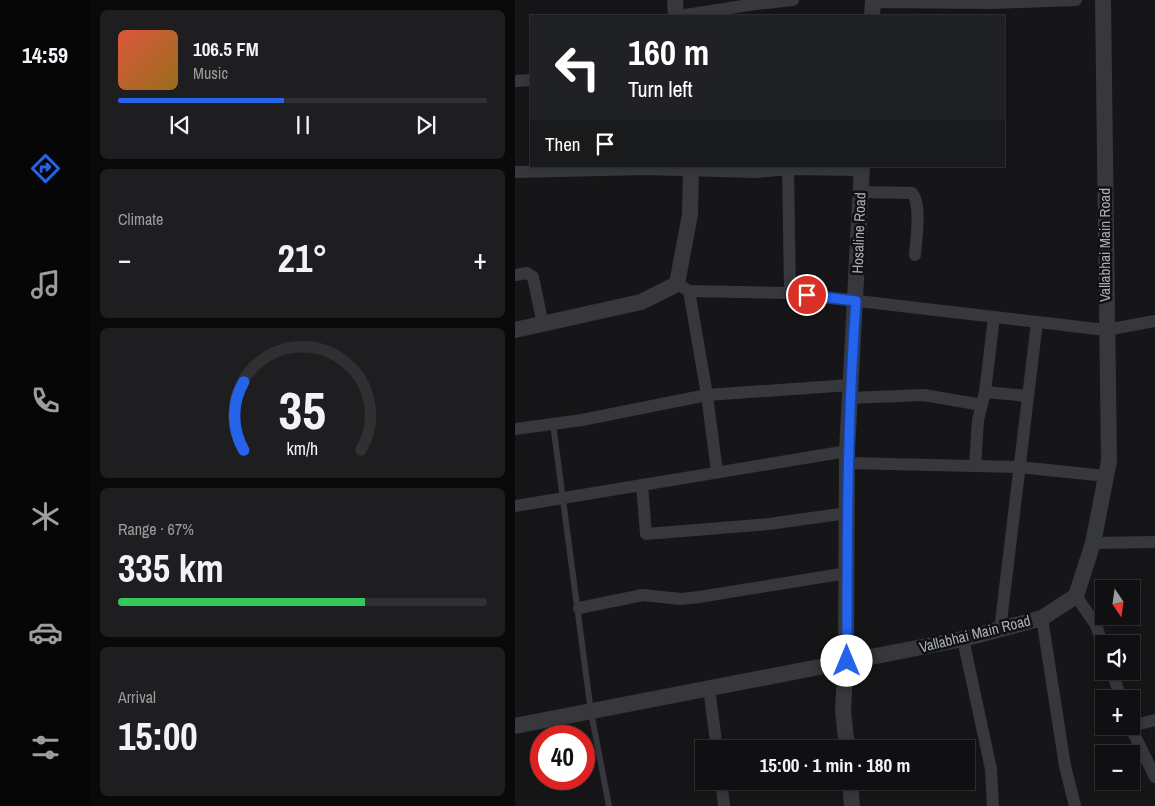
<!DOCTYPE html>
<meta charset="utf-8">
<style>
:root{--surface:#101012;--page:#1e1e20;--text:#f1f3f6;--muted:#9c9d9f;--line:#303032;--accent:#2563eb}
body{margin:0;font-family:"Archivo Narrow",sans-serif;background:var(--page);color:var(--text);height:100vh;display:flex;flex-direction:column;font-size:19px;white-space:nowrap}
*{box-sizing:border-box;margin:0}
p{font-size:16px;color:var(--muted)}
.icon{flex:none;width:28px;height:28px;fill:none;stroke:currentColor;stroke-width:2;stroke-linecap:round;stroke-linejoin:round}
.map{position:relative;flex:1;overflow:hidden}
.sheet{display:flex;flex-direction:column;gap:10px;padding:10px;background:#09090a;width:425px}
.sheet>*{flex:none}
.top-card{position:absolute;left:15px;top:15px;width:475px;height:152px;border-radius:0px;box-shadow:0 2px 8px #0003,0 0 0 1px var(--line);background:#202124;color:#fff;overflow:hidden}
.needle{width:32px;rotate:167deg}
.buttons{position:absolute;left:580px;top:580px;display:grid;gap:10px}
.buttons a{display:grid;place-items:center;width:45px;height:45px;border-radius:0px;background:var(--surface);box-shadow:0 2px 8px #0003,0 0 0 1px var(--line);font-size:25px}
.speed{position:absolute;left:15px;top:725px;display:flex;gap:10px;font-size:25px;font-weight:700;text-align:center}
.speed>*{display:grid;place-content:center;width:65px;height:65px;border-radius:50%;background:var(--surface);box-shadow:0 2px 8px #0003,0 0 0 1px var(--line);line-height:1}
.speed .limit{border:8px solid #d22;background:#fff;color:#111}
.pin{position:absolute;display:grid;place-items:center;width:42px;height:42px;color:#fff;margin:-21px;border:2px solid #fff;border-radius:50%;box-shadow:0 1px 5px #0007}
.me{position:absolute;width:55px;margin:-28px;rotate:0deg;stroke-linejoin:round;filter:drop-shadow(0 0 4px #0008)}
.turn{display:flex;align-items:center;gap:18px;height:105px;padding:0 15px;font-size:22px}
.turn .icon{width:65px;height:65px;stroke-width:2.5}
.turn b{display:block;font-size:35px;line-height:42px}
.then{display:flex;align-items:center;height:48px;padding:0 15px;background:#0003;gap:10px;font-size:19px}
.big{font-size:38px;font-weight:700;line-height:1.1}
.sheet .tile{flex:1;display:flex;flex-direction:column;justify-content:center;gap:8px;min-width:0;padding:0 18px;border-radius:8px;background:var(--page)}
.sheet .dial{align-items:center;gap:0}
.dial svg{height:130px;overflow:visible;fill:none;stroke:var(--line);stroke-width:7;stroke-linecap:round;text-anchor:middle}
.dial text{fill:var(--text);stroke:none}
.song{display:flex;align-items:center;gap:15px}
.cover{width:60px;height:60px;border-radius:8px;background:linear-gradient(135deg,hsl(10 70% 55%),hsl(40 70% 35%))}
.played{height:5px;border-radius:2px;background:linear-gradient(90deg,var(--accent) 45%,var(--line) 45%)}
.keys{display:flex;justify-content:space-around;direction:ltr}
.heat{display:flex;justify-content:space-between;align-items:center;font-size:28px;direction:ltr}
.charge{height:8px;border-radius:4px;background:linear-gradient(90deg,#34c759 67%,var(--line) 0)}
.trip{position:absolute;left:180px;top:740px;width:280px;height:50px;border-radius:0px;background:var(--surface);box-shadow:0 2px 8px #0003,0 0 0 1px var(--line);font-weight:700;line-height:50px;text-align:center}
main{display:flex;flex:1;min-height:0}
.dock{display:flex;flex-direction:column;width:90px;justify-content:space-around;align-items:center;background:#060607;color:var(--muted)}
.dock .icon{width:35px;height:35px}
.dock .selected{color:var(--accent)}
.dock b{font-size:22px;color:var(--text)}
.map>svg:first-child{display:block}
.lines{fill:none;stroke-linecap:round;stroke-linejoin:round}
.service{stroke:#37383d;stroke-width:6}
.minor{stroke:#37383d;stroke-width:12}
.tertiary{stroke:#37383d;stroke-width:16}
.route-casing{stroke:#184099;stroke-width:12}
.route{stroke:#2563eb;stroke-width:9}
.labels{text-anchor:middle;stroke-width:5;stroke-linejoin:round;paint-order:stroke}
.street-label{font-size:15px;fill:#a8adb8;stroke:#111113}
</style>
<main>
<nav class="dock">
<b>14:59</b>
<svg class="icon selected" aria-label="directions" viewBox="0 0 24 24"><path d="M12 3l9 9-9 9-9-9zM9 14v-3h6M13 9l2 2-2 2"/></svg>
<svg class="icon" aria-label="music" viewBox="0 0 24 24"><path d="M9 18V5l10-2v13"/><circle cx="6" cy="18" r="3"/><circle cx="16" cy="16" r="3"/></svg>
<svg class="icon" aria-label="phone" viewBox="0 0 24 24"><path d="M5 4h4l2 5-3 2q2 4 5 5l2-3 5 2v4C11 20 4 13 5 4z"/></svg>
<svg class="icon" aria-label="climate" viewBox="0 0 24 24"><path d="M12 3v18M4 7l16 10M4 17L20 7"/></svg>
<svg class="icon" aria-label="car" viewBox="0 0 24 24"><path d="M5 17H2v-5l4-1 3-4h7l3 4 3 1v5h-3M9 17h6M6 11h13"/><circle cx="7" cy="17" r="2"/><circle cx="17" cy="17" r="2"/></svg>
<svg class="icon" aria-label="filters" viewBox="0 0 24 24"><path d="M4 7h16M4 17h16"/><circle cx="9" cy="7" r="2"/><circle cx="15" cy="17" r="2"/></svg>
</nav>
<section class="sheet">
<div class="tile">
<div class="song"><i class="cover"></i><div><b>106.5 FM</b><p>Music</p></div></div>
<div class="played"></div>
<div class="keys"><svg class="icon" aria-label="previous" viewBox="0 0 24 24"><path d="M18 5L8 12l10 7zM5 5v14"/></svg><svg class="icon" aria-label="pause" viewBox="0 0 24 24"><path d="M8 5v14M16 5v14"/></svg><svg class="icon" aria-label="next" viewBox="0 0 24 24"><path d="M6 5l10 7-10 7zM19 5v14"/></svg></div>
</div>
<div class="tile"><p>Climate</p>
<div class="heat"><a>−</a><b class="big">21°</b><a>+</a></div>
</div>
<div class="tile dial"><svg viewBox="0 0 100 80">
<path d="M14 69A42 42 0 1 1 86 69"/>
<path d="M14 69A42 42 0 0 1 14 27" stroke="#2563eb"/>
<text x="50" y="56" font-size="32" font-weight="700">35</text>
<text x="50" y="72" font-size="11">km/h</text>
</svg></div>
<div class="tile"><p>Range · 67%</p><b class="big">335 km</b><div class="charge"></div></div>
<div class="tile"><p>Arrival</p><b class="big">15:00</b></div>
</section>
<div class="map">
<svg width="640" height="806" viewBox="0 0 640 806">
<rect width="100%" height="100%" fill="#161618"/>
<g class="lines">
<polyline class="service" points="38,424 76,712 94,806"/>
<g class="minor">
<polyline points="358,2 478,3 561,0"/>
<polyline points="164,16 234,5 278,0"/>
<polyline points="0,81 16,80"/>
<polyline points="273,166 275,293"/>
<polyline points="0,172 131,169 240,172 273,169 347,170"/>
<path d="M346,192L397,193C407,204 401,240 400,255"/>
<polyline points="0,275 12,273 18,277 28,325"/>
<polyline points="169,288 174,291 192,395 335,385"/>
<polyline points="174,291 275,293 591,330 640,321"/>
<polyline points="470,392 513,396"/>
<polyline points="334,398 409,395 467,405"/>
<polyline points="0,429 67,420 192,395 202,472"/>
<polyline points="332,463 504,467 591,476"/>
<polyline points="460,466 463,420 470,392 479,317"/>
<polyline points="127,485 131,534 254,524 332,513"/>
<polyline points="0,506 332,451"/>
<polyline points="578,543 640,542"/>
<polyline points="561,596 581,625 589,648"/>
<polyline points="64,608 128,595 166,599 184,597 332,573"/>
<polyline points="527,618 550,766 560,806"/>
<polyline points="485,630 522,322"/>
<polyline points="448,639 476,769 478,806"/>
<polyline points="597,671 606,699"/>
<polyline points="194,688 202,749"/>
<polyline points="615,726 640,777"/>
<polyline points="616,726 640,720"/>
<polyline points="206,781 209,806"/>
</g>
<g class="tertiary">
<polyline points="160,0 161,16"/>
<polyline points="357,16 358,0"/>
<polyline points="0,330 126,302 162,284 175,214 176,166"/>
<polyline points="0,726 448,639 527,618 561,596 578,543 594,461 588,0"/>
<polyline points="332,749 328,710 331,661 332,451 347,166"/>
<polyline points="335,781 337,806"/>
</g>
</g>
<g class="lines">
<g class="route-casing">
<path id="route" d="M292,295L341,301C332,421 332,541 332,661"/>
</g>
<use href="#route" class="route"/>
</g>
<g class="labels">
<g class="street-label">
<text transform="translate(344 233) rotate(-88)" y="5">Hosaline Road</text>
<text transform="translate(590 245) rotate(-90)" y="5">Vallabhai Main Road</text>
<text transform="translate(460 634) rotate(-14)" y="5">Vallabhai Main Road</text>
</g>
</g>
</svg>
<div class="buttons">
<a><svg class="needle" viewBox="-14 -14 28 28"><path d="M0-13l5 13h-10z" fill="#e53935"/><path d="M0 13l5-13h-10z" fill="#9c9d9f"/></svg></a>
<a><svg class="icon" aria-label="sound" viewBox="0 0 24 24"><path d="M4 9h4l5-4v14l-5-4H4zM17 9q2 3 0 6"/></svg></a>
<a>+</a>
<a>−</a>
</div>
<div class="speed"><div class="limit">40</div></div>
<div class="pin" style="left:292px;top:295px;background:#d93025"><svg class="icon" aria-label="arrive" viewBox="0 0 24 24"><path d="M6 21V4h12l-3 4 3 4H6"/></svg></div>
<svg class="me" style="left:332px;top:661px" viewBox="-20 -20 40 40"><circle r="19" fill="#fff"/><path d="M0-13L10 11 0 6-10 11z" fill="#2563eb"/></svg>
<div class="trip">15:00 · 1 min · 180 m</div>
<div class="top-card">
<div class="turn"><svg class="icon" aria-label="left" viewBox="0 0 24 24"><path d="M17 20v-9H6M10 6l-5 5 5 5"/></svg><div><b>160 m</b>Turn left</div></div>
<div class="then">Then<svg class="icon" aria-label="arrive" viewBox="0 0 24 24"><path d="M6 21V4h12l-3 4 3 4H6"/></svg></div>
</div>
</div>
</main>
